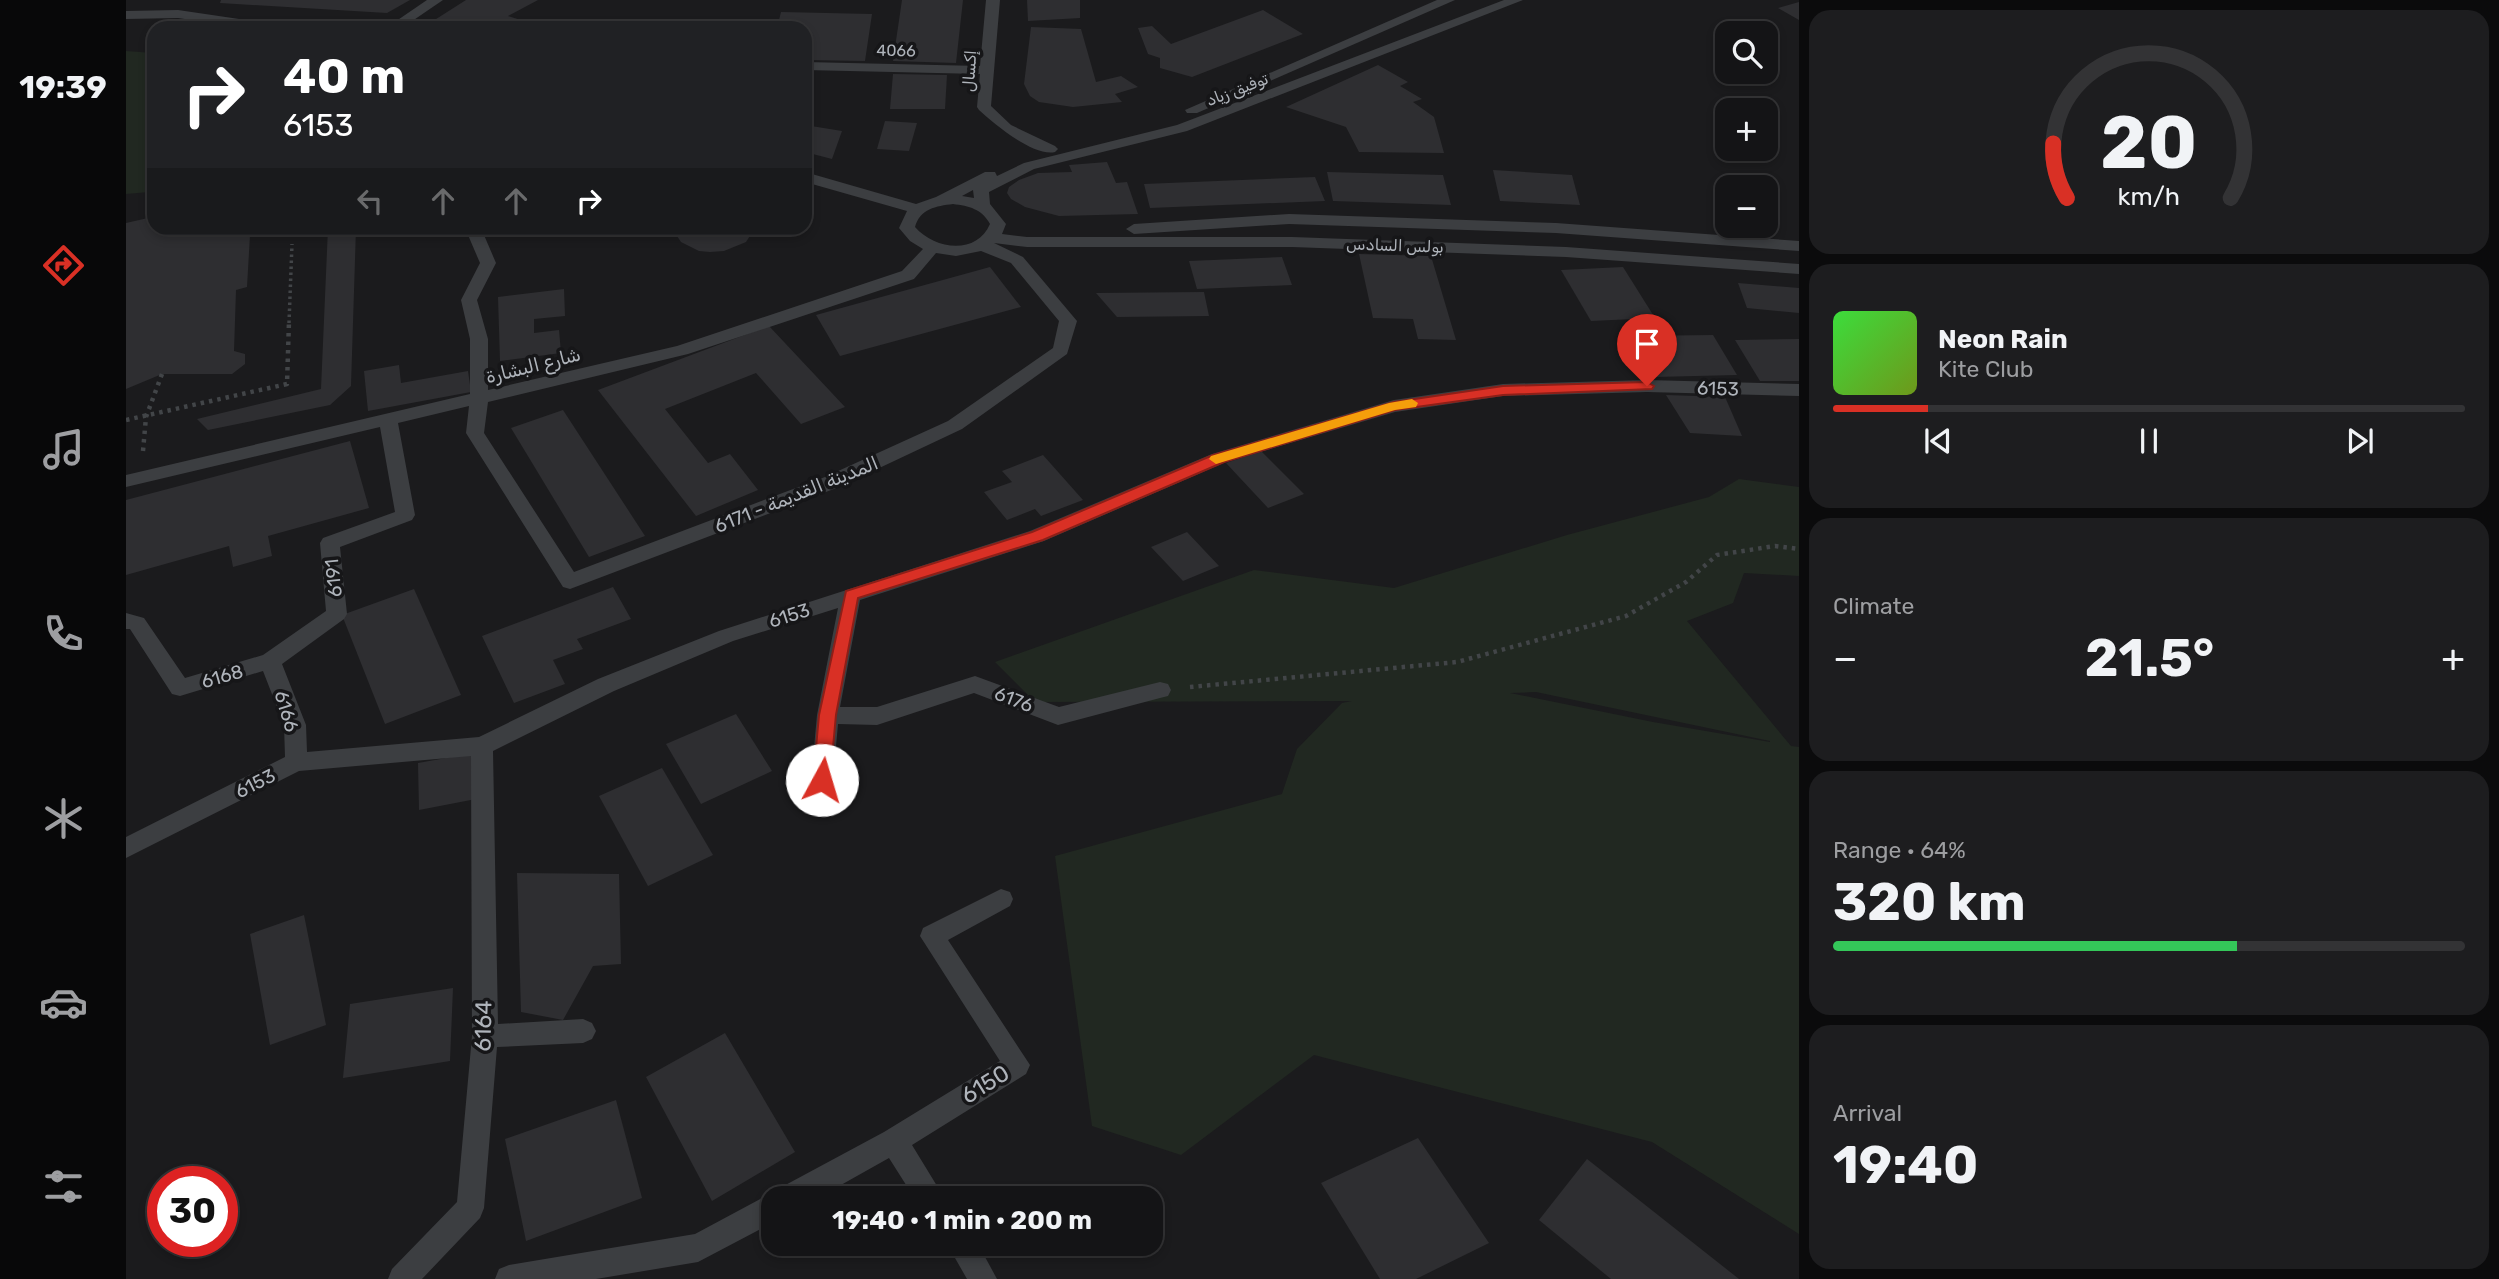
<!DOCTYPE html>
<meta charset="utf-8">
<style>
:root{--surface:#141416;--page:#1d1d1f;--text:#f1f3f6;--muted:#9d9ea1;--line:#333335;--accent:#d93025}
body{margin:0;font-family:Rubik,"Noto Sans Arabic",sans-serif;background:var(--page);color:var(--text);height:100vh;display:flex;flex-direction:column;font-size:26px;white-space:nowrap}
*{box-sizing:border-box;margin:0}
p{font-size:23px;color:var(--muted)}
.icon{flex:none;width:38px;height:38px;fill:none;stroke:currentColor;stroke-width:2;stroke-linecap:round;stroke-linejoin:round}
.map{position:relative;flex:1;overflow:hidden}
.panel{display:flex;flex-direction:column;gap:10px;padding:10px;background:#0b0b0c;width:700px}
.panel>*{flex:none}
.top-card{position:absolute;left:21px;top:21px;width:665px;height:214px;border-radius:21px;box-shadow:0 4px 10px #0003,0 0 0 2px var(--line);background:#202124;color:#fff;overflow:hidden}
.tools{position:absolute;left:1589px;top:21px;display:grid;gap:14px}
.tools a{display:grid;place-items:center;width:63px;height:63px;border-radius:14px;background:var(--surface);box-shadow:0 4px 10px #0003,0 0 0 2px var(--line);font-size:35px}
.speed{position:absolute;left:21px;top:1166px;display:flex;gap:14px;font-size:35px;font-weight:700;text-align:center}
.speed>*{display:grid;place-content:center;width:91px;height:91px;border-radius:50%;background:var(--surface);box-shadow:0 4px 10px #0003,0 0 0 2px var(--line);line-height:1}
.speed .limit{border:10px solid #d22;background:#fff;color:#111}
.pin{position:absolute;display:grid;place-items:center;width:60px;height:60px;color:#fff;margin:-72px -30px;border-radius:50% 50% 50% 0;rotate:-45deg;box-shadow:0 0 7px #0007}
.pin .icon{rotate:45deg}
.me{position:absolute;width:77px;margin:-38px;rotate:6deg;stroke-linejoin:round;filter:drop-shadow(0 0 5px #0008)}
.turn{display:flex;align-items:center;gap:24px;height:147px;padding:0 21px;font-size:32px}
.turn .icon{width:91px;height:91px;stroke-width:2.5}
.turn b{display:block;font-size:49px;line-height:60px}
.lanes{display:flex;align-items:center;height:66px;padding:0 21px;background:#0003;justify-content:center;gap:35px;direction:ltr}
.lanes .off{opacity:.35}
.big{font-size:52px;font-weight:700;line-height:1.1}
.panel .card{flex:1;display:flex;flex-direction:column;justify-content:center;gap:10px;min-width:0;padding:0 24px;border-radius:21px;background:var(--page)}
.panel .dial{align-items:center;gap:0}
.dial svg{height:182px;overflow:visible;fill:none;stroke:var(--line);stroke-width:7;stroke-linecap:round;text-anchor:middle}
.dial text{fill:var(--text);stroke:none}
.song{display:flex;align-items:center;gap:21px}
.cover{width:84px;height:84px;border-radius:10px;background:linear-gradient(135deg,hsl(120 70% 55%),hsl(80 70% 35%))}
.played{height:7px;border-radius:4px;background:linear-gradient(90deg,var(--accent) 15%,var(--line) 15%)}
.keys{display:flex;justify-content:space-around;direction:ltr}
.heat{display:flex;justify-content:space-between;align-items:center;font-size:38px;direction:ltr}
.charge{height:10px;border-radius:5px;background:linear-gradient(90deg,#34c759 64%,var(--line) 0)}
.trip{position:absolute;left:635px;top:1186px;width:402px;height:70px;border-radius:21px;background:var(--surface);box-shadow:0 4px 10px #0003,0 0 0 2px var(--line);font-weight:700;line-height:70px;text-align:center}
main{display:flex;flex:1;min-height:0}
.tabs{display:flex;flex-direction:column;width:126px;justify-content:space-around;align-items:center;background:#080809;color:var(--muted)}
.tabs .icon{width:49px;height:49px}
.tabs .current{color:var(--accent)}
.tabs b{font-size:32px;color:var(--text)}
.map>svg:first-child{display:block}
.green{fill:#212821;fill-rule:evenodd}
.building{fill:#2e2e31}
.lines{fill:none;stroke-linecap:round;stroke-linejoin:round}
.path-far1{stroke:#424548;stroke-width:3.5;stroke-dasharray:2.5 3.5;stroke-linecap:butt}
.path{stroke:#424548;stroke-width:4.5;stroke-dasharray:3.5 5;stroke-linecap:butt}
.minor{fill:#3c3e41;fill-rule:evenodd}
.route{fill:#d93025;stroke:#8d1f18;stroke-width:2}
.slow{fill:#f59e0b}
.labels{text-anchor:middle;stroke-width:7;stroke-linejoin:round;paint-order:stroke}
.far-street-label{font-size:16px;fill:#afb4bb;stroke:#161618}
.street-label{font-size:19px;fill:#afb4bb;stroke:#161618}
.near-street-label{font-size:23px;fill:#afb4bb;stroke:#161618}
</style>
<main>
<nav class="tabs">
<b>19:39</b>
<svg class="icon current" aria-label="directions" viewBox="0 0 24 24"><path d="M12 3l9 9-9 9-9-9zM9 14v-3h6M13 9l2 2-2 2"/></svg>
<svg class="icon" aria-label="music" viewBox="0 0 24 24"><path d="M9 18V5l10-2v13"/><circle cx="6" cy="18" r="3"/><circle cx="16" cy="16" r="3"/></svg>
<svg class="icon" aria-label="phone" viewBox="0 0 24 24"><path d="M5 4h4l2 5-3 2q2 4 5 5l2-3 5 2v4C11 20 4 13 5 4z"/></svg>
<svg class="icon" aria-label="climate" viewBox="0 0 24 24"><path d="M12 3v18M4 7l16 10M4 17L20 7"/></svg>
<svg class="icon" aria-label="car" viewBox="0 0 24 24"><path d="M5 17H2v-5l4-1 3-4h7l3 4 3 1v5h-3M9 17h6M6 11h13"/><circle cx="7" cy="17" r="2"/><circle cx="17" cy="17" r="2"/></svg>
<svg class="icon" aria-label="filters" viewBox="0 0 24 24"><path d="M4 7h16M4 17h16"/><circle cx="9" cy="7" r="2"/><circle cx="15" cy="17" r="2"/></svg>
</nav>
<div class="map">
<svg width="1673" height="1279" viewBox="0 0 1673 1279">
<rect width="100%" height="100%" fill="#1b1b1d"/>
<g class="green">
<polygon points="0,51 28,53 28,188 23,192 0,194"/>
<path d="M1613,479L1673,487V576L1618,573L1607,603L1561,621L1665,746L1673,747V1234L1526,1142L1188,1055L1055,1155L966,1126L929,856L1156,794L1171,749L1216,703L1226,701L909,702L869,662L1128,570L1268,588L1441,535L1583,497ZM1410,692L1644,741V742L1527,722L1384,693Z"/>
</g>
<g class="building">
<polygon points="95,0 284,0 261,13 94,3"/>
<polygon points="340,0 412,0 382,16 420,28 296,28"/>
<polygon points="776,0 837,0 830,63 767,61"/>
<polygon points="901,0 954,0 954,18 902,21"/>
<polygon points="1673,2 1673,20 1652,8"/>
<polygon points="1137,10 1177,34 1066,77 1034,68 1034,58 1022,54 1012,28 1026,26 1045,44"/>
<polygon points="655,12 746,14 739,61 679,60 679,28 651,28"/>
<polygon points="905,27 955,29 970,82 995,76 1012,87 989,94 996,102 947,107 913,102 904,96 898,84"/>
<polygon points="1252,65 1282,82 1274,86 1296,99 1287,102 1308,117 1318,153 1233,152 1220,127 1160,107"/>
<polygon points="767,74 821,75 819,109 764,109"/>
<polygon points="759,121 791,123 783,151 751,149"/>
<polygon points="679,125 716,131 706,159 679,152"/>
<polygon points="981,162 990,183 1001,182 1012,214 933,216 899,207 885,199 881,193 883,187 893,180 912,173 946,172 943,165"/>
<polygon points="1367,170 1446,175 1454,205 1374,201"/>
<polygon points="1201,172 1317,175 1325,205 1207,201"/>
<polygon points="1189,177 1199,201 1024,208 1018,184"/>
<polygon points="28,199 28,228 113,228 113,237 124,235 121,287 110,290 108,351 119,354 119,364 106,374 36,374 0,389 0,223 22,218 21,200"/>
<polygon points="202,228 230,228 225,386 204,405 82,430 71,419 195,389"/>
<polygon points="552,228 629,228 620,242 598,251 584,252 573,251 555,242 551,236"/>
<polygon points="1233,254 1305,256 1330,340 1292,339 1287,319 1247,318"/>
<polygon points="1156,257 1166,285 1071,289 1063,261"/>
<polygon points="864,267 895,307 714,356 690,315"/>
<polygon points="1497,267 1529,318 1465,321 1435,270"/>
<polygon points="1612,283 1673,288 1673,313 1621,308"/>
<polygon points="438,289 439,316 408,319 408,333 433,330 435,353 374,361 372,297"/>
<polygon points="1078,292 1083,316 991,317 970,293"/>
<polygon points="643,326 719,407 675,424 630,373 539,409 582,463 604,454 632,490 570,516 472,390"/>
<polygon points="1587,335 1611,375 1529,377 1508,336"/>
<polygon points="1673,339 1673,381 1634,381 1609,340"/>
<polygon points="273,365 275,383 342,371 345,392 242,411 238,371"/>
<polygon points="1540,395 1599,397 1616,436 1564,433"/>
<polygon points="437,410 519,536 463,557 385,428"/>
<polygon points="224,441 243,508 142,536 146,556 107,567 103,546 0,575 0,500"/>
<polygon points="1135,451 1178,494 1142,508 1100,463"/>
<polygon points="917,455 957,500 915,516 909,509 881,520 858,492 886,482 876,471"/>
<polygon points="1061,532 1093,566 1057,581 1025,547"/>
<polygon points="487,587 505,619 451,639 457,649 427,660 439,684 388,703 356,636"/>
<polygon points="288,589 335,695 259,724 216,615"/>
<polygon points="610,714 646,771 575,804 540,744"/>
<polygon points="348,753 350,799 293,810 292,763"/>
<polygon points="536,768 587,855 522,886 473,796"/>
<polygon points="391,873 493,874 495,964 467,966 437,1020 395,1012"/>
<polygon points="178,915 200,1025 144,1045 124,934"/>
<polygon points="327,988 324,1061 217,1078 224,1004"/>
<polygon points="599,1033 669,1152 586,1201 520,1077"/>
<polygon points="490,1100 516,1198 400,1241 379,1139"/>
<polygon points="1292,1138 1363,1243 1290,1279 1254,1279 1195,1183"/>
<polygon points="1461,1159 1613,1279 1485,1279 1413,1220"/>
</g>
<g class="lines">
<polyline class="path-far1" points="163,323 166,244"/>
<g class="path">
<polyline points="0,420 161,384 163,321"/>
<polyline points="17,451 20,417 36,374"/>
<polyline points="1064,687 1331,662 1500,616 1560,582 1591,555 1649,546 1673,549"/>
</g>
<g class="minor">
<polygon points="301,0 317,0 276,28 260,28"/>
<path d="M860,0H874L865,106L885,125L929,146L932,149L929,152C908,157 868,124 853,110L851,107L854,74L679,70V62L854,66Z"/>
<polygon points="1311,0 1329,0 1071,113 1061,113 1059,110"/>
<path d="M1378,0H1397L1061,131L908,169L863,192L864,204L880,224L876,234L901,237H1166L1440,247L1673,264V274L1440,257L1166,247H901L868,243L897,257L951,321L941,354L836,429L713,487L444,589L437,587L340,433L343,406L272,423L289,515L286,520L214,547L221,614L218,619L156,664L180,725L181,752L353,737L472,679L593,631L904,531L1086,454L1268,400L1377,384L1521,380L1673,384V396L1521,392L1377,396L1269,412L1100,462L918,541L734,600L714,707H751L849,676L933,707L1034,682L1042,684L1045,690L1042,696L1034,698L932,725L848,693L751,725L712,724L707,780L704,786L696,789L688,786L685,780L691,715L712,608L607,641L488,691L367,751L372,1024L457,1019L466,1023L470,1031L466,1039L457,1043L371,1047L358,1208L354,1218L296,1279H262L266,1269L331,1202L346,1036L345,756L173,771L0,858V837L159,757L158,725L137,671L54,696L46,694L4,629H0V613L18,618L59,678L137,655L200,611L194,543L197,538L269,512L254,427L0,487V475L344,394V339L335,300L354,263L339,228H355L370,263L351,300L362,339V390L551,346L776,271L797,249L784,241L773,228L781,211L679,182V172L790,204L810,197L859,172H869L871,176L898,163L1051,125ZM847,190L848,198L836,196ZM827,204C843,206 856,209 864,224C851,255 809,250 789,227C794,209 810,206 827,204ZM855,251L885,263L933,321L927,348L822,421L699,477L448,572L358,433L362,402L562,354L788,279L810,253L830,256Z"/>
<polygon points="52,10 147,24 154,28 119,28 52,18 0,19 0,11"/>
<polygon points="1163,214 1430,223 1673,241 1673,251 1430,233 1163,224 1008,234 1000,229 1008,224"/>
<polygon points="875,889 884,892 887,899 884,906 822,940 904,1065 900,1074 786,1145 819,1199 789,1199 763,1158 690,1199 648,1199 648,1222 572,1262 470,1279 369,1279 373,1269 383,1265 569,1234 638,1197 650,1194 652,1189 758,1132 874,1061 794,936 797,928"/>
<polygon points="821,1244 852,1244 871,1279 841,1279"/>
</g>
</g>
<polygon class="route" points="1521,382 1528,386 1526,389 1377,395 1269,410 1098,462 917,540 732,598 710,715 704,780 702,785 690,785 687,780 693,715 720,591 906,532 1087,455 1268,402 1377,386"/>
<polygon class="slow" points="1286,399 1292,403 1290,407 1269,410 1090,464 1083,459 1085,456 1263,403"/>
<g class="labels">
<g class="far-street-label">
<text transform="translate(770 50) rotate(1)" y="6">4066</text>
<text transform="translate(843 71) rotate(-86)" y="6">إكسال</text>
<text transform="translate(1111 89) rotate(-21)" y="6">توفيق زياد</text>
<text transform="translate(1269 245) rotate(2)" y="6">بولس السادس</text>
</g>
<g class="street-label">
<text transform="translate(407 365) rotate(-14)" y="7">شارع البشارة</text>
<text transform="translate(1592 388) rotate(2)" y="7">6153</text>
<text transform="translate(670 494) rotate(-22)" y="7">المدينة القديمة - 6171</text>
<text transform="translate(207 578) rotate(-96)" y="7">6191</text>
<text transform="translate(663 615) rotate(-18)" y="7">6153</text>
<text transform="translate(96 676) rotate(-16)" y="7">6168</text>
<text transform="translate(888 699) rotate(21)" y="7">6176</text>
<text transform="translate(161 711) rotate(73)" y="7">6166</text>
<text transform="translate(129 783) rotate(-27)" y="7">6153</text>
</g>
<g class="near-street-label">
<text transform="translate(357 1026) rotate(-89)" y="8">6164</text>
<text transform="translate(859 1084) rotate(-32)" y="8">6150</text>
</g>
</g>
</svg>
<div class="tools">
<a><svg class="icon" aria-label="search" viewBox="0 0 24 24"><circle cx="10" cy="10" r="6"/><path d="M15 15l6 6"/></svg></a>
<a>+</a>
<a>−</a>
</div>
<div class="speed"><div class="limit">30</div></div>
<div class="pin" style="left:1521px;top:386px;background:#d93025"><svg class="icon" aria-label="arrive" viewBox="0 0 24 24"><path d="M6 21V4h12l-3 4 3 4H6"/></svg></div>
<svg class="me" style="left:696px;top:780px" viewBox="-20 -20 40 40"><circle r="19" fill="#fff"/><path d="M0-13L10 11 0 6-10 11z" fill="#d93025"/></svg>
<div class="trip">19:40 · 1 min · 200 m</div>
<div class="top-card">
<div class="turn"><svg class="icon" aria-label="right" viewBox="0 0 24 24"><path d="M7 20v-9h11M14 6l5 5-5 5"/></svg><div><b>40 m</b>6153</div></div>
<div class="lanes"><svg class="icon off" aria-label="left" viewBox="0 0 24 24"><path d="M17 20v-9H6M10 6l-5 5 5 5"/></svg><svg class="icon off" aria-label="ahead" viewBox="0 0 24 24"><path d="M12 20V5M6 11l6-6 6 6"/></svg><svg class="icon off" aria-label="ahead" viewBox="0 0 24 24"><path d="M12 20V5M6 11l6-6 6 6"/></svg><svg class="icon" aria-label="right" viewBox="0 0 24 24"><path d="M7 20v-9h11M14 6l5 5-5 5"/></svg></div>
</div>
</div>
<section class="panel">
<div class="card dial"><svg viewBox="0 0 100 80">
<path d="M14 69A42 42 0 1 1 86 69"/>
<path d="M14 69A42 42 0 0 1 8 45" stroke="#d93025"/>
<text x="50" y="56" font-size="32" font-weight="700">20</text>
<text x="50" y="72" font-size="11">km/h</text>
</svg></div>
<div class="card">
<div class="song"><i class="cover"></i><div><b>Neon Rain</b><p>Kite Club</p></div></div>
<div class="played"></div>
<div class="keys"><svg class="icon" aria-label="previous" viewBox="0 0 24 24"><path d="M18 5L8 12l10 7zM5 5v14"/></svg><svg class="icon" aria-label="pause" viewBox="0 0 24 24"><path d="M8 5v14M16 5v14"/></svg><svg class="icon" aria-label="next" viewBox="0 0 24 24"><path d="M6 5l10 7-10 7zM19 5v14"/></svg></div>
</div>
<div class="card"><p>Climate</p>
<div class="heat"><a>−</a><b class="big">21.5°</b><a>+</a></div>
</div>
<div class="card"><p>Range · 64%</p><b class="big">320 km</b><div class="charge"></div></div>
<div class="card"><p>Arrival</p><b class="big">19:40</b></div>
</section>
</main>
